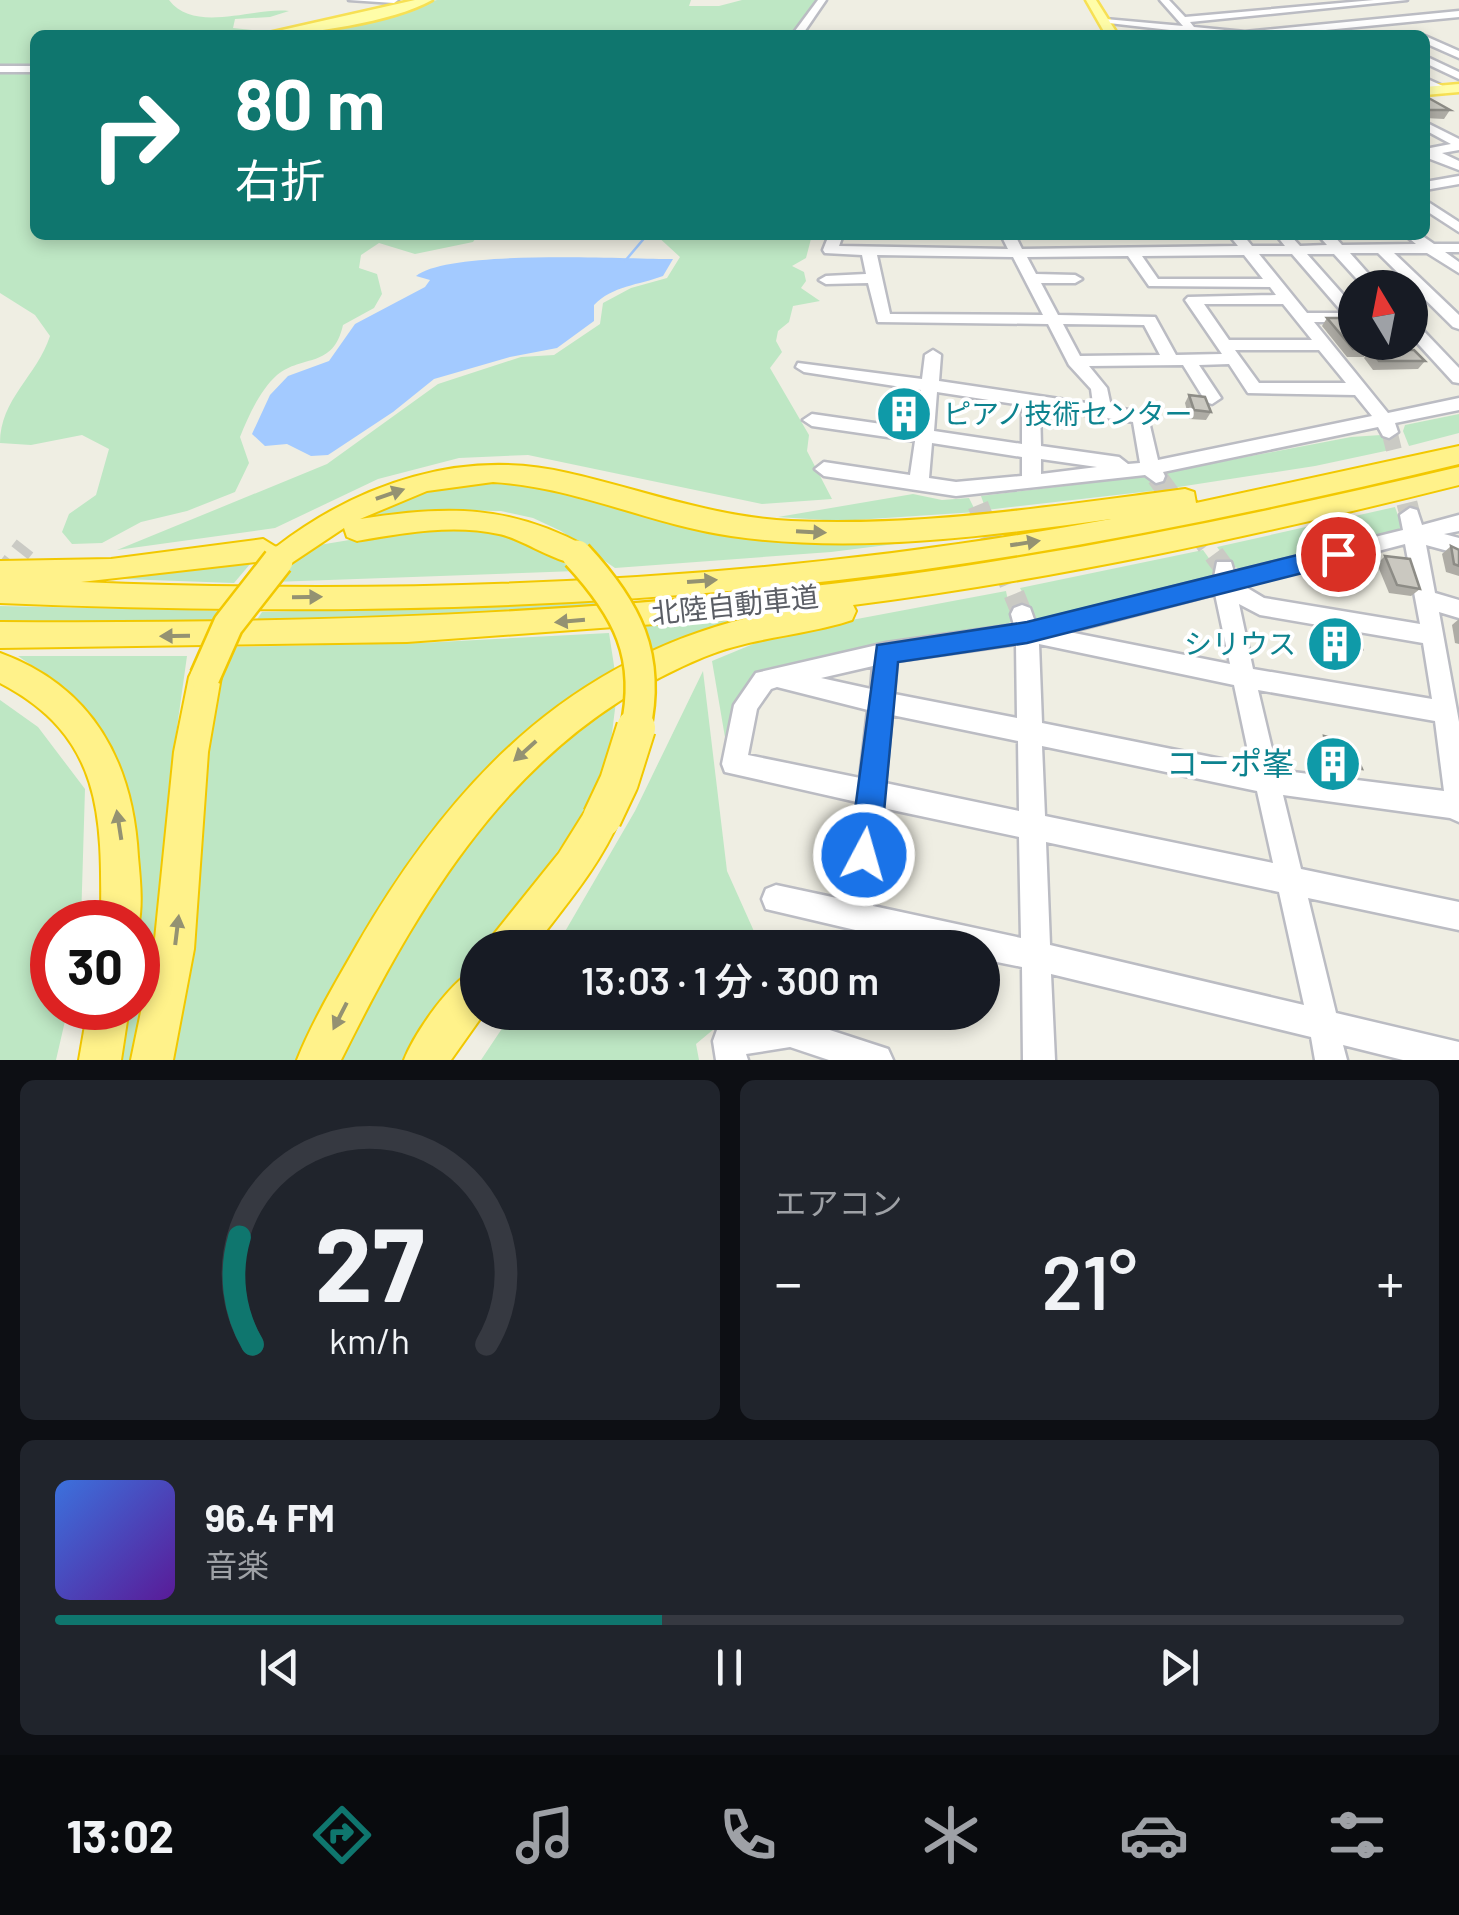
<!DOCTYPE html>
<html lang="ja">
<meta charset="utf-8">
<style>
:root{--surface:#171b24;--page:#20242c;--text:#f1f3f6;--muted:#9ea1a6;--line:#363941;--accent:#0f766e}
body{margin:0;font-family:Barlow,"Noto Sans JP",sans-serif;background:var(--page);color:var(--text);height:100vh;display:flex;flex-direction:column;font-size:38px;white-space:nowrap}
*{box-sizing:border-box;margin:0}
p{font-size:32px;color:var(--muted)}
.icon{flex:none;width:55px;height:55px;fill:none;stroke:currentColor;stroke-width:2;stroke-linecap:round;stroke-linejoin:round}
.map{position:relative;height:1060px;overflow:hidden}
.drawer{display:flex;flex-direction:column;gap:20px;padding:20px;background:#0d0f14;flex:1}
.drawer>*{flex:none}
.top-card{position:absolute;left:30px;top:30px;width:1400px;height:210px;border-radius:15px;box-shadow:0 5px 15px #0003;background:#0f766e;color:#fff;overflow:hidden}
.needle{width:65px;rotate:350deg}
.tools{position:absolute;left:1338px;top:270px;display:grid;gap:20px}
.tools a{display:grid;place-items:center;width:90px;height:90px;border-radius:50%;background:var(--surface);box-shadow:0 5px 15px #0003;font-size:50px}
.speed{position:absolute;left:30px;top:900px;display:flex;gap:20px;font-size:50px;font-weight:700;text-align:center}
.speed>*{display:grid;place-content:center;width:130px;height:130px;border-radius:50%;background:var(--surface);box-shadow:0 5px 15px #0003;line-height:1}
.speed .limit{border:15px solid #d22;background:#fff;color:#111}
.pin{position:absolute;display:grid;place-items:center;width:85px;height:85px;color:#fff;margin:-42px;border:5px solid #fff;border-radius:50%;box-shadow:0 2px 10px #0007}
.me{position:absolute;width:110px;margin:-55px;rotate:6deg;stroke-linejoin:round;filter:drop-shadow(0 0 8px #0008)}
.turn{display:flex;align-items:center;gap:35px;height:210px;padding:0 40px;font-size:45px}
.turn .icon{width:130px;height:130px;stroke-width:2.5}
.turn b{display:block;font-size:70px;line-height:85px}
.big{font-size:75px;font-weight:600;line-height:1.1}
.drawer .tile{flex:1;display:flex;flex-direction:column;justify-content:center;gap:15px;min-width:0;padding:0 35px;border-radius:15px;background:var(--page)}
.drawer .dial{align-items:center;gap:0}
.dial svg{height:260px;overflow:visible;fill:none;stroke:var(--line);stroke-width:7;stroke-linecap:round;text-anchor:middle}
.dial text{fill:var(--text);stroke:none}
.song{display:flex;align-items:center;gap:30px}
.cover{width:120px;height:120px;border-radius:15px;background:linear-gradient(135deg,hsl(220 70% 55%),hsl(270 70% 35%))}
.played{height:10px;border-radius:5px;background:linear-gradient(90deg,var(--accent) 45%,var(--line) 45%)}
.keys{display:flex;justify-content:space-around;direction:ltr}
.heat{display:flex;justify-content:space-between;align-items:center;font-size:55px;direction:ltr}
.drawer .tiles{flex:1;display:grid;gap:20px;grid-template-columns:1fr 1fr}
.tile:last-child{grid-column:span 2}
.trip{position:absolute;left:460px;top:930px;width:540px;height:100px;border-radius:50px;background:var(--surface);box-shadow:0 5px 15px #0003;font-weight:600;line-height:100px;text-align:center}
.dock{display:flex;height:160px;justify-content:space-around;align-items:center;background:#090b0e;color:var(--muted)}
.dock .icon{width:70px;height:70px}
.dock .selected{color:var(--accent)}
.dock b{font-size:45px;color:var(--text)}
.map>svg:first-child{display:block}
.green{fill:#bee7c4}
.water{fill:#a3caff}
.lines{fill:none;stroke-linecap:round;stroke-linejoin:round}
.stream{stroke:#a3caff;stroke-width:2.5}
.minor-tunnel-far1{stroke:#cacac4;stroke-width:16;stroke-dasharray:16 9;stroke-linecap:butt}
.minor-tunnel{stroke:#cacac4;stroke-width:21;stroke-dasharray:21 11;stroke-linecap:butt}
.minor-casing{stroke:#bbbcc3;stroke-width:5}
.major-casing{stroke:#f7e054;stroke-width:5}
.highway-casing{stroke:#f2c800;stroke-width:4}
.minor{fill:#fff;fill-rule:evenodd}
.major{fill:#fffda8;fill-rule:evenodd}
.highway{fill:#fff28a;fill-rule:evenodd}
.highway-bridge-far1-casing{stroke:#f2c800;stroke-width:34;stroke-linecap:butt}
.highway-bridge-casing{stroke:#f2c800;stroke-width:42;stroke-linecap:butt}
.highway-bridge-far1{stroke:#fff28a;stroke-width:29}
.highway-bridge{stroke:#fff28a;stroke-width:38}
.wall{fill:#aeaca5}
.building{fill:#cac8c0;stroke:#8d8c86;stroke-width:2.5}
.oneway{fill:#949272}
.route{fill:#1a73e8;stroke:#114b97;stroke-width:2.5}
.labels{text-anchor:middle;stroke-width:8;stroke-linejoin:round;paint-order:stroke}
.culture-label{font-size:28px;fill:#0d838f;stroke:#fff;text-anchor:start}
.street-label{font-size:28px;fill:#5b5e65;stroke:#fff}
.near-culture-label{font-size:32px;fill:#0d838f;stroke:#fff;text-anchor:end}
</style>
<div class="map">
<svg width="1459" height="1060" viewBox="0 0 1459 1060">
<rect width="100%" height="100%" fill="#efeee3"/>
<g class="green">
<path d="M0,0H169C195,34 252,7 289,11L270,17L235,19L233,28L252,30L253,35H35V235H478L473,242L415,254L379,243L361,255L359,268L377,274L382,294L374,308L343,325C333,369 303,354 277,375C260,390 248,417 240,437L249,463L235,492L187,511L141,522L102,543L72,544L62,532L69,514L96,495L109,449L82,435L31,445L0,443C0,399 37,376 50,336L35,315L0,293Z"/>
<polygon points="437,0 691,0 689,6 719,6 742,0 821,0 792,35 288,35 371,19"/>
<polygon points="656,235 812,235 806,258 792,266 804,272 806,281 801,288 820,301 793,306 789,322 778,331 776,341 782,352 770,368 809,435 807,451 832,499 762,504 528,455 459,458 378,479 275,528 117,550 327,464 438,384 521,357 554,355 600,324 603,303 631,288 667,278 680,257"/>
<polygon points="1459,414 1459,433 1409,446 1403,431 1405,425"/>
<polygon points="1381,435 1390,450 1315,466 1172,488 1162,473 1351,437"/>
<polygon points="1138,477 1151,478 1160,490 986,510 981,496"/>
<path d="M490,482C522,483 553,486 584,495C612,504 638,515 667,521L983,533L831,552L615,568L561,531L533,518L501,511L424,510L357,522L358,517L407,496Z"/>
<polygon points="913,494 942,500 969,498 976,512 840,521 778,517"/>
<polygon points="1395,507 1405,536 1254,574 1232,566 1217,547"/>
<path d="M428,527C490,530 525,536 577,571L273,582L307,547Z"/>
<polygon points="1203,550 1216,568 1215,581 1050,621 1037,620 1020,588"/>
<polygon points="256,557 234,583 95,578"/>
<polygon points="1006,591 1012,621 1001,628 812,659 758,675 727,749 712,661 777,634"/>
<polygon points="604,602 609,609 251,628 262,612"/>
<polygon points="0,606 231,611 220,629 0,626"/>
<polygon points="755,620 649,657 641,622"/>
<polygon points="609,633 615,672 561,706 506,750 461,800 300,1060 164,1060 210,696 232,647 420,643"/>
<path d="M18,656H187L173,756L164,898L134,1060H112L122,1008H138V922H131C140,834 132,750 63,687C50,675 32,666 18,656Z"/>
<polygon points="703,671 727,871 761,947 556,947 635,811"/>
<polygon points="617,693 609,757 587,810 489,947 478,948 477,964 405,1060 333,1060 364,995 495,796"/>
<polygon points="0,700 38,727 85,789 81,922 52,922 52,1008 68,1008 56,1060 0,1060"/>
<polygon points="513,1012 733,1012 733,1013 696,1044 699,1060 481,1060"/>
</g>
<path class="water" d="M673,259L663,276C639,285 612,286 594,305V321L557,348L510,357L434,379L393,412L328,455L311,456L287,444L265,446L252,434L270,395L288,376L329,361L355,324L425,287L430,280L416,276C449,249 623,259 673,259Z"/>
<g class="lines">
<polyline class="stream" points="625,261 647,235"/>
<polyline class="minor-tunnel-far1" points="1390,434 1400,475"/>
<g class="minor-tunnel">
<polyline points="1399,472 1410,515"/>
<polyline points="1157,477 1224,568"/>
<polyline points="978,505 1022,614"/>
<polyline points="0,578 25,546"/>
</g>
<g class="minor-casing">
<g id="minor">
<polygon points="349,0 398,0 394,3"/>
<polygon points="818,0 826,0 802,35 792,35"/>
<polygon points="1160,0 1169,0 1185,17 1374,0 1407,0 1190,22 1194,27 1245,32 1459,11 1459,17 1274,35 1214,35 1100,22 1105,19 1183,26"/>
<polygon points="1425,36 1459,51 1459,58 1425,43"/>
<polygon points="1425,56 1459,72 1459,79 1425,63"/>
<rect x="0" y="66" width="35" height="6"/>
<polygon points="1425,78 1445,87 1446,89 1441,92 1425,85"/>
<polygon points="1425,122 1459,139 1459,150 1442,153 1459,161 1459,170 1425,157 1425,149 1451,144 1425,130"/>
<polygon points="1459,176 1459,184 1425,190 1425,182"/>
<polygon points="1425,200 1459,222 1459,232 1425,210"/>
<path d="M829,235H843L839,246L1008,249L1001,235H1015L1022,249L1238,246L1229,235H1243L1252,246H1285L1276,235H1290L1300,246L1327,245L1318,235H1333L1342,245L1416,244L1405,235H1421L1434,244H1459V252H1445L1459,262V273L1427,253H1394L1459,315V329L1453,327L1378,253H1350L1381,288H1365L1334,254H1307L1355,308V322H1314L1388,413L1459,398V410L1395,423L1398,432L1389,438L1383,436L1378,427L1163,472L1165,476L1163,481L1156,483L1145,475L956,496L824,476L815,469L824,462L910,475L915,441L812,426L803,420L812,414L916,429L921,390L804,372L796,367L798,363L922,379L925,355L933,350L941,355L939,381L1093,404L1091,389L1069,365L1048,324L878,322L868,283L826,284L819,280L826,276L866,274L862,255L825,253L823,250ZM1259,254H1292L1343,313H1307ZM877,255L1013,257L1043,315L890,314ZM1244,255L1263,279H1158L1142,256ZM1128,256L1149,286L1270,287L1276,295L1188,297L1185,300L1222,354L1176,355L1155,317L1058,315L1041,283H1075L1082,279L1075,275L1036,274L1027,257ZM1204,304H1283L1312,340H1229ZM1063,324L1144,325L1160,355L1080,356ZM1235,350H1319L1346,383H1259ZM1229,364L1248,393L1355,395L1372,416L1158,460L1147,413L1111,407L1107,388L1089,366L1183,365L1206,402L1212,404L1221,398L1199,365ZM937,392L1022,405V444L934,431ZM1040,408L1133,422L1140,463L1128,464L1119,457L1041,446ZM932,443L1022,457V476L956,482L929,478ZM1041,459L1097,467L1041,474Z"/>
<polygon points="1410,321 1416,323 1459,368 1459,383 1453,382 1410,335"/>
<polygon points="1369,342 1386,342 1393,351 1391,355 1379,355"/>
<path d="M1410,508L1417,510L1422,525L1459,515V531L1444,534L1459,538V554L1426,545L1435,593L1459,600V618L1439,612L1459,722V822L1450,818L1283,795L1301,869L1459,902V930L1308,898L1336,1013L1459,1042V1060H1403L1343,1045L1347,1060H1315L1311,1037L1051,974L1055,1060H1023L1022,967L982,959V948H932L766,909L762,899L766,889L776,885L846,900L857,802L725,772L722,764L734,705L756,673L886,643L1014,625L1011,614L1014,608L1022,605L1030,608L1035,622L1214,577L1217,562H1231L1234,572L1403,530L1400,515ZM1405,544L1420,624L1264,598L1244,586ZM1215,594L1230,664L1069,632ZM1239,604L1260,615L1423,643L1432,699L1253,669ZM1016,644L1017,718L894,694L897,661ZM1039,644L1234,685L1251,765L1042,723ZM873,666L871,689L821,678ZM777,687L868,710L860,778L748,755L757,709L771,689ZM1258,690L1435,721L1444,791L1277,770ZM892,715L1018,741L1019,811L885,783ZM1042,746L1257,791L1273,863L1045,816ZM883,808L1019,837L1021,938L873,906ZM1046,842L1279,892L1304,1005L1050,945Z"/>
<polygon points="790,1017 888,1049 893,1060 829,1060 790,1047 746,1054 748,1060 716,1060 713,1041 717,1030"/>
</g>
</g>
<g class="major-casing">
<g id="major">
<path d="M415,0H432C393,22 306,35 260,35Z"/>
<polygon points="1086,0 1096,0 1118,35 1106,35"/>
<polygon points="1459,84 1459,92 1425,95 1425,87"/>
</g>
</g>
<g class="highway-casing">
<g id="highway">
<path d="M1459,446V464C1280,507 1101,545 919,570C614,611 307,616 0,603V561L111,559L263,539L276,547C359,483 463,448 568,473C643,490 712,517 791,521C923,527 1054,506 1185,489L1194,492L1196,503ZM493,482C576,487 649,524 731,536C856,554 986,536 1111,519C774,582 423,596 81,582L264,561L268,569L278,572L344,528L347,537L357,541C403,533 452,524 499,534C524,539 566,570 587,563L591,555L587,547C508,504 447,506 360,519L427,491Z"/>
<path d="M1459,467V485C1259,535 1058,579 853,605L856,611L852,620C804,636 751,637 704,657C520,733 426,889 341,1060H297C313,1020 336,982 357,945C450,784 566,662 751,617L407,642L0,648V622C299,624 599,615 896,576C1086,550 1273,511 1459,467Z"/>
<path d="M0,653C93,687 133,762 138,857C140,879 143,905 138,927V922H101C102,818 104,737 0,683Z"/>
<polygon points="205,663 216,667 221,677 208,752 194,949 173,1060 131,1060 154,949 174,752 189,677 194,667"/>
<path d="M602,800L615,805L620,818C600,866 564,907 533,948H488L494,934L559,853L589,805Z"/>
<path d="M478,968V1012H485L451,1060H404C414,1034 452,978 478,968Z"/>
<polygon points="88,1008 129,1008 121,1060 79,1060"/>
</g>
</g>
<use href="#minor" class="minor"/>
<use href="#major" class="major"/>
<use href="#highway" class="highway"/>
<g class="highway-bridge-far1-casing">
<g id="highway-bridge-far1">
<path d="M577,555C627,609 652,656 635,731"/>
<polyline points="205,677 228,625 278,561"/>
</g>
</g>
<g class="highway-bridge-casing">
<polyline id="highway-bridge" points="602,818 619,782 636,728"/>
</g>
<use href="#highway-bridge-far1" class="highway-bridge-far1"/>
<use href="#highway-bridge" class="highway-bridge"/>
</g>
<g class="wall">
<polygon points="1425,96 1450,110 1444,119 1425,118"/>
<polygon points="1327,318 1370,349 1364,357 1347,357 1322,326"/>
<polygon points="1370,350 1425,361 1418,369 1373,370 1364,358"/>
<polygon points="1189,395 1211,412 1206,420 1189,419 1185,403"/>
<polygon points="890,399 915,415 913,423 887,419"/>
<polygon points="1451,546 1459,550 1459,576 1446,572 1442,554"/>
<polygon points="1385,556 1420,589 1411,596 1389,593 1377,564"/>
<polygon points="1459,619 1459,644 1455,643 1452,625"/>
<polygon points="1325,621 1362,649 1353,656 1323,651 1317,629"/>
<polygon points="1324,736 1362,769 1353,776 1320,772 1315,743"/>
</g>
<g class="building">
<polygon points="1425,96 1450,110 1425,110"/>
<polygon points="1327,318 1344,318 1355,331 1355,342 1364,342 1370,349 1353,349"/>
<polygon points="1370,350 1414,350 1425,361 1379,361"/>
<polygon points="1189,395 1205,397 1211,412 1194,410"/>
<polygon points="890,399 916,403 915,415 889,411"/>
<polygon points="1451,546 1459,550 1459,566 1454,564"/>
<polygon points="1385,556 1410,559 1420,589 1397,585"/>
<polygon points="1325,621 1355,629 1362,649 1331,644"/>
<polygon points="1324,736 1351,744 1362,769 1329,765"/>
</g>
<defs><path id="oneway-solid" d="M-6-.8H1V-3.2L6.5 0L1 3.2V.8H-6Z" transform="scale(2.5)"/></defs>
<g class="oneway">
<use href="#oneway-solid" transform="translate(390 494) rotate(-19)"/>
<use href="#oneway-solid" transform="translate(811 532) rotate(3)"/>
<use href="#oneway-solid" transform="translate(1025 543) rotate(-9)"/>
<use href="#oneway-solid" transform="translate(702 581) rotate(-4)"/>
<use href="#oneway-solid" transform="translate(307 597) rotate(-1)"/>
<use href="#oneway-solid" transform="translate(570 621) rotate(175)"/>
<use href="#oneway-solid" transform="translate(175 636) rotate(179)"/>
<use href="#oneway-solid" transform="translate(525 751) rotate(138)"/>
<use href="#oneway-solid" transform="translate(119 825) rotate(-99)"/>
<use href="#oneway-solid" transform="translate(177 930) rotate(-83)"/>
<use href="#oneway-solid" transform="translate(340 1016) rotate(117)"/>
</g>
<polygon class="route" points="1338,545 1350,554 1338,564 1027,643 898,662 880,855 875,866 864,870 853,866 849,855 877,645 1027,622"/>
<defs>
<g id="building-disc" transform="scale(2.875)"><circle r="9.5" fill="#0f9aa8" stroke="#fff"/><path d="M-4-6H4V6H1V3H-1V6H-4ZM-2.5-4.3h1.7v1.8h-1.7ZM.8-4.3h1.7v1.8H.8ZM-2.5-1h1.7V.8h-1.7ZM.8-1h1.7V.8H.8Z" fill="#fff"/></g>
</defs>
<g fill-rule="evenodd">
<use href="#building-disc" x="904" y="414"/>
<use href="#building-disc" x="1335" y="644"/>
<use href="#building-disc" x="1333" y="764"/>
</g>
<g class="labels">
<g class="culture-label">
<text x="943" y="424">ピアノ技術センター</text>
<text x="1296" y="654" text-anchor="end">シリウス</text>
</g>
<g class="street-label">
<text transform="translate(735 605) rotate(-6)" y="10">北陸自動車道</text>
</g>
<g class="near-culture-label">
<text x="1294" y="775">コーポ峯</text>
</g>
</g>
</svg>
<div class="tools">
<a><svg class="needle" viewBox="-14 -14 28 28"><path d="M0-13l5 13h-10z" fill="#e53935"/><path d="M0 13l5-13h-10z" fill="#9ea1a6"/></svg></a>
</div>
<div class="speed"><div class="limit">30</div></div>
<div class="pin" style="left:1338px;top:554px;background:#d93025"><svg class="icon" aria-label="arrive" viewBox="0 0 24 24"><path d="M6 21V4h12l-3 4 3 4H6"/></svg></div>
<svg class="me" style="left:864px;top:855px" viewBox="-20 -20 40 40"><circle r="17" fill="#1a73e8" stroke="#fff" stroke-width="3"/><path d="M0-11L8 9 0 5-8 9z" fill="#fff"/></svg>
<div class="trip">13:03 · 1 分 · 300 m</div>
<div class="top-card">
<div class="turn"><svg class="icon" aria-label="right" viewBox="0 0 24 24"><path d="M7 20v-9h11M14 6l5 5-5 5"/></svg><div><b>80 m</b>右折</div></div>
</div>
</div>
<section class="drawer">
<div class="tiles">
<div class="tile dial"><svg viewBox="0 0 100 80">
<path d="M14 69A42 42 0 1 1 86 69"/>
<path d="M14 69A42 42 0 0 1 10 36" stroke="#0f766e"/>
<text x="50" y="56" font-size="32" font-weight="700">27</text>
<text x="50" y="72" font-size="11">km/h</text>
</svg></div>
<div class="tile"><p>エアコン</p>
<div class="heat"><a>−</a><b class="big">21°</b><a>+</a></div>
</div>
<div class="tile">
<div class="song"><i class="cover"></i><div><b>96.4 FM</b><p>音楽</p></div></div>
<div class="played"></div>
<div class="keys"><svg class="icon" aria-label="previous" viewBox="0 0 24 24"><path d="M18 5L8 12l10 7zM5 5v14"/></svg><svg class="icon" aria-label="pause" viewBox="0 0 24 24"><path d="M8 5v14M16 5v14"/></svg><svg class="icon" aria-label="next" viewBox="0 0 24 24"><path d="M6 5l10 7-10 7zM19 5v14"/></svg></div>
</div>
</div>
</section>
<nav class="dock">
<b>13:02</b>
<svg class="icon selected" aria-label="directions" viewBox="0 0 24 24"><path d="M12 3l9 9-9 9-9-9zM9 14v-3h6M13 9l2 2-2 2"/></svg>
<svg class="icon" aria-label="music" viewBox="0 0 24 24"><path d="M9 18V5l10-2v13"/><circle cx="6" cy="18" r="3"/><circle cx="16" cy="16" r="3"/></svg>
<svg class="icon" aria-label="phone" viewBox="0 0 24 24"><path d="M5 4h4l2 5-3 2q2 4 5 5l2-3 5 2v4C11 20 4 13 5 4z"/></svg>
<svg class="icon" aria-label="climate" viewBox="0 0 24 24"><path d="M12 3v18M4 7l16 10M4 17L20 7"/></svg>
<svg class="icon" aria-label="car" viewBox="0 0 24 24"><path d="M5 17H2v-5l4-1 3-4h7l3 4 3 1v5h-3M9 17h6M6 11h13"/><circle cx="7" cy="17" r="2"/><circle cx="17" cy="17" r="2"/></svg>
<svg class="icon" aria-label="filters" viewBox="0 0 24 24"><path d="M4 7h16M4 17h16"/><circle cx="9" cy="7" r="2"/><circle cx="15" cy="17" r="2"/></svg>
</nav>
